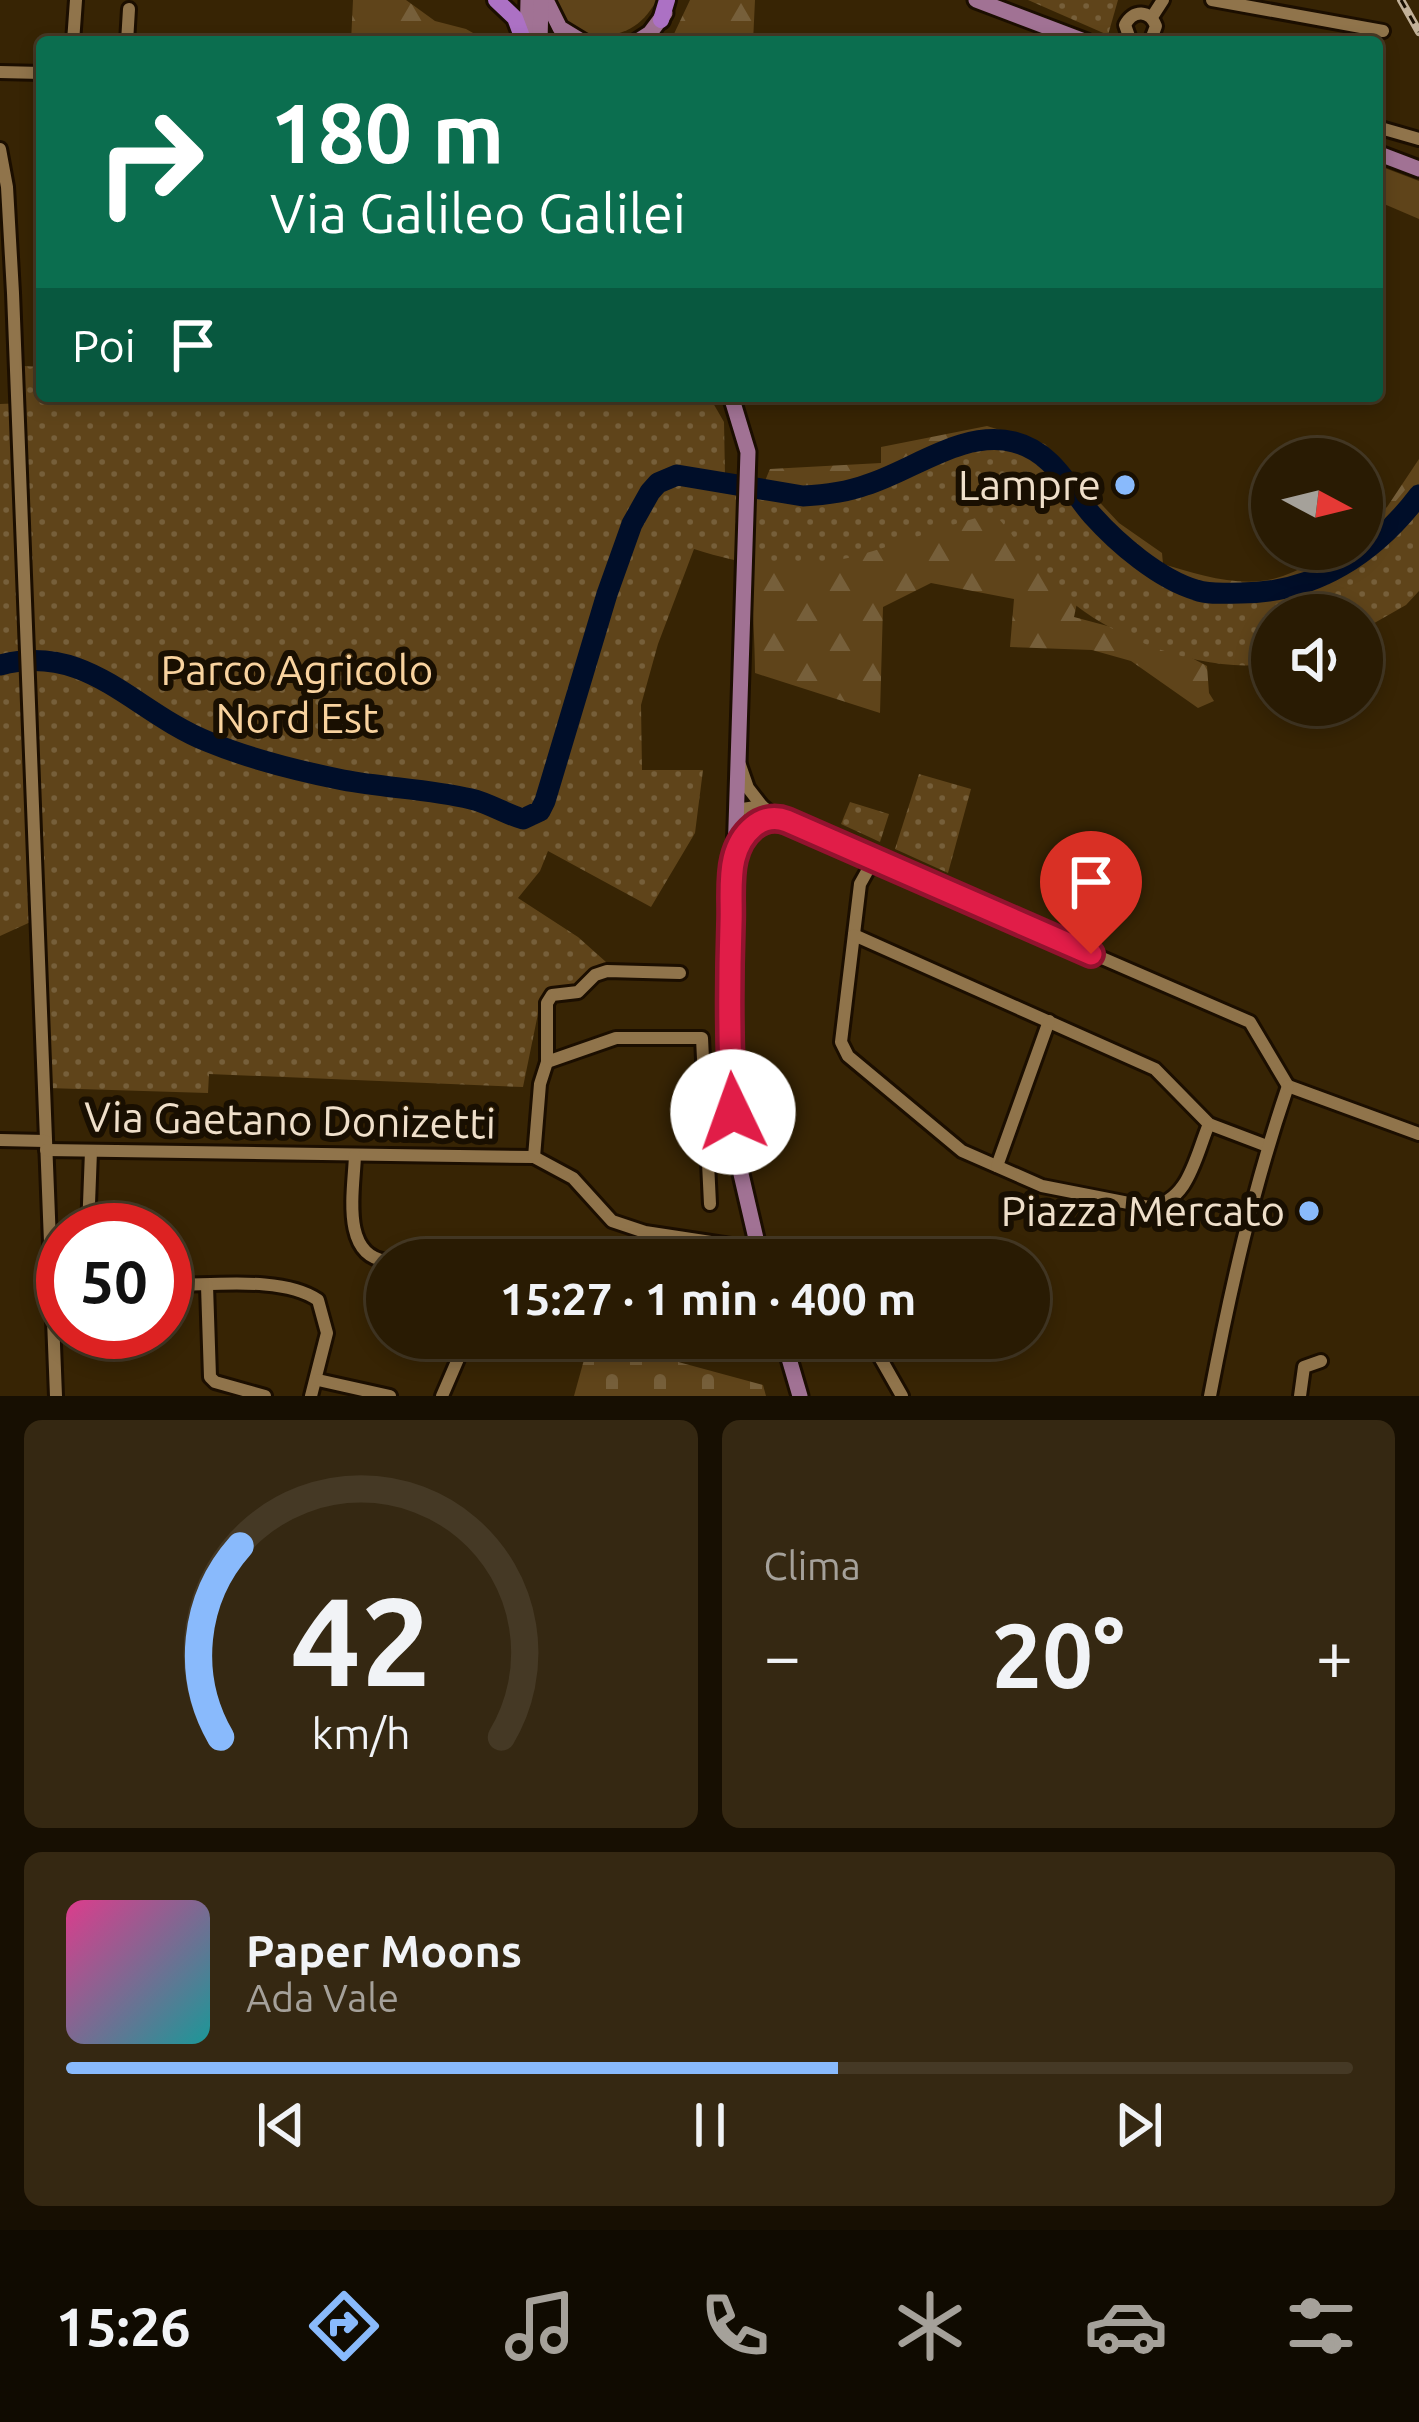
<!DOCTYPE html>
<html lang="it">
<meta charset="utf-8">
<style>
:root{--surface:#291b03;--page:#352812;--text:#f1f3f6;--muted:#a5a19a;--line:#453925;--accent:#89bafc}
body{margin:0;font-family:Ubuntu,sans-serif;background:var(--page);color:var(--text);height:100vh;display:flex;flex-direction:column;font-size:45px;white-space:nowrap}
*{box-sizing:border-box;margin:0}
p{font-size:39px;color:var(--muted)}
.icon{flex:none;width:66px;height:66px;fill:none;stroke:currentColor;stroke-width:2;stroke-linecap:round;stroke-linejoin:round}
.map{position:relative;height:1396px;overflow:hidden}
.sheet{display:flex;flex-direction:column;gap:24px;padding:24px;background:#170f02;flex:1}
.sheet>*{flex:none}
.banner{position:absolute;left:36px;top:36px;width:1347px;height:366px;border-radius:12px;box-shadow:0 6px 18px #0003,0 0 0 3px var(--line);background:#0b6e4f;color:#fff;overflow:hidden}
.needle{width:78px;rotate:97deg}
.tools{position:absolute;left:1251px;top:438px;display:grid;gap:24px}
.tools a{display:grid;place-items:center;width:132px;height:132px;border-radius:50%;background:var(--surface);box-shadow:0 6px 18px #0003,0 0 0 3px var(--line);font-size:60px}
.speed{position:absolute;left:36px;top:1203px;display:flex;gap:24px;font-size:60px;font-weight:700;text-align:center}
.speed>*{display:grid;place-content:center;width:156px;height:156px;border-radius:50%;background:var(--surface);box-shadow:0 6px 18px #0003,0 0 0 3px var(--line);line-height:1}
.speed .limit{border:18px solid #d22;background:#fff;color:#111}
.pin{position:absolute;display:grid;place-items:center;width:102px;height:102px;color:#fff;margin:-123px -51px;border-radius:50% 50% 50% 0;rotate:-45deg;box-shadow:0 0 12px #0007}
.pin .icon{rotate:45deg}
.me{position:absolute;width:132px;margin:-66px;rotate:357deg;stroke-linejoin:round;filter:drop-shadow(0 0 9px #0008)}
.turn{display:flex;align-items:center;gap:42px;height:252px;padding:0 36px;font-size:54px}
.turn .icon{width:156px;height:156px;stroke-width:2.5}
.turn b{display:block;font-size:84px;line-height:102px}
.then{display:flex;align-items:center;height:114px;padding:0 36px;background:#0003;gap:24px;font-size:45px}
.big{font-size:90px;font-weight:600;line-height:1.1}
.sheet .widget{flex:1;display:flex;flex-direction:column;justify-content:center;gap:18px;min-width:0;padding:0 42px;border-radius:18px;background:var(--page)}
.sheet .dial{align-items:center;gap:0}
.dial svg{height:312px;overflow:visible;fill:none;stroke:var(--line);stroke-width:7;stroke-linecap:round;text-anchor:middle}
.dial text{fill:var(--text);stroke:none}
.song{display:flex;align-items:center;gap:36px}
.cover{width:144px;height:144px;border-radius:18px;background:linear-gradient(135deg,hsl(330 70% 55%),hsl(180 70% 35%))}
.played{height:12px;border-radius:6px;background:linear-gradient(90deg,var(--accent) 60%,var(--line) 60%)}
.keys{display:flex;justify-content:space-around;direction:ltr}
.heat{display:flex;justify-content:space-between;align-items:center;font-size:66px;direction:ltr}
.sheet .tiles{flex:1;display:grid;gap:24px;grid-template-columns:1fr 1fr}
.widget:last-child{grid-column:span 2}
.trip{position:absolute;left:366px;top:1239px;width:684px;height:120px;border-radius:60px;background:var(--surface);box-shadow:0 6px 18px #0003,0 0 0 3px var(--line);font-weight:600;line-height:120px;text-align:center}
.tabs{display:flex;height:192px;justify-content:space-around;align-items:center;background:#100b01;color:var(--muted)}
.tabs .icon{width:84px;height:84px}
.tabs .selected{color:var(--accent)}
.tabs b{font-size:54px;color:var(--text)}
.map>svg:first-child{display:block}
.grass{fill:#5f441a}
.forest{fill:url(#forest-firs)}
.cemetery{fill:url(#cemetery-stones)}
.park{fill:url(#park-dots)}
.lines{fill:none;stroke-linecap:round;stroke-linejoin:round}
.river{stroke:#000e29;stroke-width:21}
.minor-casing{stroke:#1b0e00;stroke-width:18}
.major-casing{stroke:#1b0e00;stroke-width:21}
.highway-casing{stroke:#1b0e00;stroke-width:22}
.minor{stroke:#90744b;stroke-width:12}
.major{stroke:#a17294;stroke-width:15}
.highway{stroke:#ac71c4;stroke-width:16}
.rail-casing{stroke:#c2b199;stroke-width:8}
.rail{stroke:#190f01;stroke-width:3;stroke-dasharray:9;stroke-linecap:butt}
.minor-bridge-casing{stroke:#1b0e00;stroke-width:18;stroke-linecap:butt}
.minor-bridge{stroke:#90744b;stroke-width:12}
.route-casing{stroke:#92132f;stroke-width:30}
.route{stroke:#e11d48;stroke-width:21}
.poi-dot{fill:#89bafc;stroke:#190f01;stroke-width:4.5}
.labels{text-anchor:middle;stroke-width:12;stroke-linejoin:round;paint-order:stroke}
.poi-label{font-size:42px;fill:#efdfca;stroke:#190f01;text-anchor:end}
.park-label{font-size:42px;fill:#f9d39f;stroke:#190f01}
.street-label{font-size:42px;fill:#efdfca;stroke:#190f01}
</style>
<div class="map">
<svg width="1419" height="1396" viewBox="0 0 1419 1396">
<defs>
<pattern id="forest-firs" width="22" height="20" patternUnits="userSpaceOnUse" patternTransform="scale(3)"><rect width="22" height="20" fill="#5f441a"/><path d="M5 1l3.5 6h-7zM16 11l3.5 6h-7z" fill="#765f3a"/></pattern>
<pattern id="cemetery-stones" width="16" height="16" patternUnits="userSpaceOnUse" patternTransform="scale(3)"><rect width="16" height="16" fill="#5f441a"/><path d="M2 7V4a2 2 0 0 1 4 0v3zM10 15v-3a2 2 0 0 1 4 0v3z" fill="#765f3a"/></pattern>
<pattern id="park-dots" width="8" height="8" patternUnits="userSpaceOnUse" patternTransform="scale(3)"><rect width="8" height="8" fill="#5f441a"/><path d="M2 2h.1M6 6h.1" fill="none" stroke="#765f3a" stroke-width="1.8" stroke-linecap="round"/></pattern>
</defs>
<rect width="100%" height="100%" fill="#372404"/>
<g class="grass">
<path d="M551,0H657C638,33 615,39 578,35Z"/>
<polygon points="1377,165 1419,181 1419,219 1377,201"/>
</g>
<g class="forest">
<polygon points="353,0 406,0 435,21 466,29 489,42 351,42"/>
<polygon points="690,0 755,0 753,42 665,42 673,36"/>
<path d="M987,426L1045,444L1119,523L1162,553L1163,564C1199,575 1246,590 1283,576C1311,566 1332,549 1362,549V529L1387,507L1419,459V528L1316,602L1079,594L1074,617L1156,639L1207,666L1209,693L1214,701L1198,708L1131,661L1092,650L1010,647L1014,599L931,583L883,607L880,713L755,673C755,607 742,530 770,469L881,463V447Z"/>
</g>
<polygon class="cemetery" points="590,1338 763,1385 766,1396 574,1396"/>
<g class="park">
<polygon points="1028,0 1118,0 1108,35"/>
<path d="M24,366L42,367V396H709L724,422L725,475L756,488L866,485L1000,442H1026L1083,486L1126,542L1148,583C1222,607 1292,603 1354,549H1362V542L1419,473V591L1406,605L1362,630V615H1272V663C1210,675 1114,640 1067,598C1040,574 1018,541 994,513C877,543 821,591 694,549L658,644L641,705L642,770H703L695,833L651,907L548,851L540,871L518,898L578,937L606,962L597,984L541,999L523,1087L209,1074L208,1093L47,1088L35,920L0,936V404L25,403Z"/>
<polygon points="919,774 971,789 948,873 895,849"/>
<polygon points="850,802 889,814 880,842 841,824"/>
</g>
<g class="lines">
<path class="river" d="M0,665C89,642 133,712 209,742C250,759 299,771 343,780C385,788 429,789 471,799C489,803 505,814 523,819L540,811L545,801L607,594L632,524L650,492L658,483L677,475L803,496C823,495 847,492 866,485C912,471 963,429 1014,442C1053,452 1068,487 1092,515C1118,544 1159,579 1196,590C1210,595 1226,593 1241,593C1316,593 1375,553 1419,495"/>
<g class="minor-casing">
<g id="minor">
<polyline points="1212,0 1383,31"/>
<polyline points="1152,17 1163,0"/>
<polyline points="73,42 76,0"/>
<polyline points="127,42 129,9"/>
<path d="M1131,42L1125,25C1133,9 1150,10 1156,26L1150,42"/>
<polyline points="0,72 42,73"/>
<polyline points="1377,127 1419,139"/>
<polyline points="0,149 7,187 13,293 56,1396"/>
<polyline points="740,765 748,788 762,806"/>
<polyline points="736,810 762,806 776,817 1250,1022 1288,1086"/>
<polyline points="737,852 748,830 761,820"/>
<path d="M874,859L860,884L841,1042L848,1056L962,1151L1042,1186L1149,1207C1189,1202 1195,1157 1209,1124"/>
<polyline points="854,935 1155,1069 1209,1124 1267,1146"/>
<polyline points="547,1062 616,1038 702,1038 710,1204"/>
<polyline points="1288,1086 1419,1134"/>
<polyline points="0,1140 45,1141"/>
<polyline points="46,1150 534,1157 573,1178 612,1221 645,1232 724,1244"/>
<path d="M355,1155C354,1189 340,1256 387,1261"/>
<polyline points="534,1157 540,1084 547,1062 547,1003 552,995 578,992 595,975 607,971 680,973"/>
<polyline points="997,1166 1049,1021"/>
<polyline points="88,1230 91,1151"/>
<polyline points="792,1254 811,1260"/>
<polyline points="416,1260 457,1260"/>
<polyline points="669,1260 674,1238"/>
<path d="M165,1285C209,1286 282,1275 318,1300L327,1333L311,1396"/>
<polyline points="207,1286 210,1377 215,1382 265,1396"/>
<polyline points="869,1338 902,1396"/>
<polyline points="648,1348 650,1338"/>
<polyline points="318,1380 390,1396"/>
<polyline points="442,1396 467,1338"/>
<path d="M1210,1396C1230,1291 1253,1188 1288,1086"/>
<polyline points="1300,1396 1304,1367 1321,1361"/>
</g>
</g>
<g class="major-casing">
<g id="major">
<polyline points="546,0 560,28 583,42"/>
<polyline points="976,0 1087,42"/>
<polyline points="527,42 528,0"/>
<polyline points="540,42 541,0"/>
<polyline points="636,42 650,33 665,13"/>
<polyline points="1377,153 1419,169"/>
<polyline points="731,396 748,452 729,1043 741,1174 761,1260"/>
<polyline points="783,1338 800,1396"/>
</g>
</g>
<g class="highway-casing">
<g id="highway">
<polyline points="496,0 515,18 524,42"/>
<polyline points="661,20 667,0"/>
</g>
</g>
<use href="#minor" class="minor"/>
<use href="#major" class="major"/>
<use href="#highway" class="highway"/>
<g class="rail-casing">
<polyline id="rail" points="1401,0 1419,32"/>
</g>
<use href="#rail" class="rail"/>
<g class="minor-bridge-casing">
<polyline id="minor-bridge" points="724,1244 792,1254"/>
</g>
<use href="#minor-bridge" class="minor-bridge"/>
</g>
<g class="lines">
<g class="route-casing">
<path id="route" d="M733,1112C729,1049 729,987 731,924C732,904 729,879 734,859C740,834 761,811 787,821L1091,954"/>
</g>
<use href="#route" class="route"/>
</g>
<g class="poi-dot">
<circle cx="1125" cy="485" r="12"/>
<circle cx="1309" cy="1211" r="12"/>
</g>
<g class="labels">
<g class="poi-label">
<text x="1101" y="500">Lampre</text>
<text x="1285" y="1226">Piazza Mercato</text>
</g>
<g class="park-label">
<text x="297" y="685">Parco Agricolo<tspan x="297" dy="48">Nord Est</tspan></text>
</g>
<g class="street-label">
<text transform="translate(290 1120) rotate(1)" y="15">Via Gaetano Donizetti</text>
</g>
</g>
</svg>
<div class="tools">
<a><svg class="needle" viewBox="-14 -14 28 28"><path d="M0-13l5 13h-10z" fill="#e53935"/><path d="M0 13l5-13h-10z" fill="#a5a19a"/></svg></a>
<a><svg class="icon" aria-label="sound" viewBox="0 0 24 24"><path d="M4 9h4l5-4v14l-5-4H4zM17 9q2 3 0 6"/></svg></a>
</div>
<div class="speed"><div class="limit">50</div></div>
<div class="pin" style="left:1091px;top:954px;background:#d93025"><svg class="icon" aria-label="arrive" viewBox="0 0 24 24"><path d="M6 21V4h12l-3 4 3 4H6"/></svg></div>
<svg class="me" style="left:733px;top:1112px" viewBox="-20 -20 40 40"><circle r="19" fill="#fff"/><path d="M0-13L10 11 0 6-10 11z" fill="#e11d48"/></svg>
<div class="trip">15:27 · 1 min · 400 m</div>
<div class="banner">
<div class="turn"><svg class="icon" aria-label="right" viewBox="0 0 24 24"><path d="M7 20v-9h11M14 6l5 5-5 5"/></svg><div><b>180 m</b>Via Galileo Galilei</div></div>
<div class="then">Poi<svg class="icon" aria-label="arrive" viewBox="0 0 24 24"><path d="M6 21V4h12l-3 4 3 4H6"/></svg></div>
</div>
</div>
<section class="sheet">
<div class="tiles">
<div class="widget dial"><svg viewBox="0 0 100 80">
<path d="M14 69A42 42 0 1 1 86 69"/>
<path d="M14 69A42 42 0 0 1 19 20" stroke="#89bafc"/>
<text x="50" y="56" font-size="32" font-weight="700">42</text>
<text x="50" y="72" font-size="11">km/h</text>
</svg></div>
<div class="widget"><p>Clima</p>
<div class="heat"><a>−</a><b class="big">20°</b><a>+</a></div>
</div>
<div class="widget">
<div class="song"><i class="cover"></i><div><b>Paper Moons</b><p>Ada Vale</p></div></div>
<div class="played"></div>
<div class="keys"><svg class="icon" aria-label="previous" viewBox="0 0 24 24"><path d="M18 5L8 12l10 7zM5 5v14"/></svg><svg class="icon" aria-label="pause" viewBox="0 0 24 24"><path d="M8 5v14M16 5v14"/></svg><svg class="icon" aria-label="next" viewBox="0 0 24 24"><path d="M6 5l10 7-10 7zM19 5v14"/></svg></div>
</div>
</div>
</section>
<nav class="tabs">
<b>15:26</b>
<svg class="icon selected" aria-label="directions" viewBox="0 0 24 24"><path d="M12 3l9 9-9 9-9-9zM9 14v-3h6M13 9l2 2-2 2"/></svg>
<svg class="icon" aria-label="music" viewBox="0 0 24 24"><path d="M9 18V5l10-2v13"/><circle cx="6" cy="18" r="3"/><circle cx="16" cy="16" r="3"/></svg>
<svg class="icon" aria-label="phone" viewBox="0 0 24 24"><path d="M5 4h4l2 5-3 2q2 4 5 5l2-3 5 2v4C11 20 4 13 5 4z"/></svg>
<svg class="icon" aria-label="climate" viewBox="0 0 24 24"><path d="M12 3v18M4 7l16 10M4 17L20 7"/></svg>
<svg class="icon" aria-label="car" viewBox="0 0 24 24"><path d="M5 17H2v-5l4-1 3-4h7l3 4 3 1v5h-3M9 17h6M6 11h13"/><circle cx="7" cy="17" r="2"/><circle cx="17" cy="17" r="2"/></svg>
<svg class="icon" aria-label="filters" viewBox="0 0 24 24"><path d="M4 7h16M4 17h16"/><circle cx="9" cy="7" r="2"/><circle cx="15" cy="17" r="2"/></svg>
</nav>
